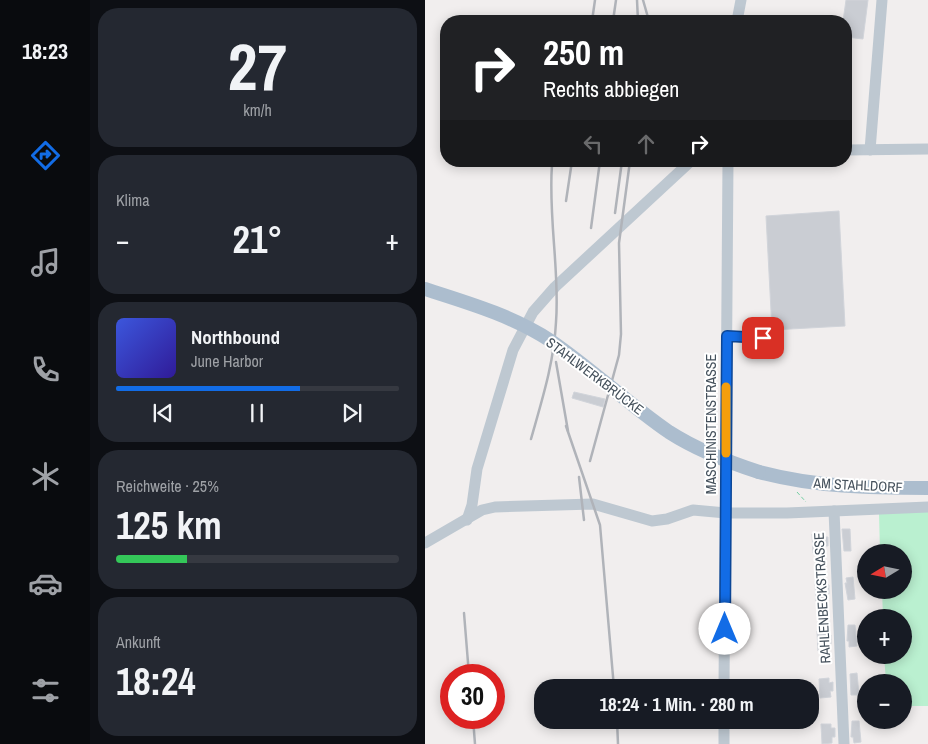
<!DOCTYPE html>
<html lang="de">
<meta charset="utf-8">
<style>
:root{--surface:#171b24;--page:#242831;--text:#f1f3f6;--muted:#9ea1a6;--line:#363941;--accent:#126ce6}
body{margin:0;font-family:"Archivo Narrow",sans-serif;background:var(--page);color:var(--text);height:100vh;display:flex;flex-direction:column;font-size:19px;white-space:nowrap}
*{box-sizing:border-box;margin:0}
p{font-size:16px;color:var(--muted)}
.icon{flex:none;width:28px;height:28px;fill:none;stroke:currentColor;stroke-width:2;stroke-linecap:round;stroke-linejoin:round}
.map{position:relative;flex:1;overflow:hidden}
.sheet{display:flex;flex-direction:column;gap:8px;padding:8px;background:#0d0f14;width:335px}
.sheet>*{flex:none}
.hud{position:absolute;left:15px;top:15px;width:412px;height:152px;border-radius:20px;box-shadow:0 2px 12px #0003;background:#202124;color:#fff;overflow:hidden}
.needle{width:32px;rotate:260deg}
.tools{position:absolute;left:432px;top:544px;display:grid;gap:10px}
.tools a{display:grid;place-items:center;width:55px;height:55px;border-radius:50%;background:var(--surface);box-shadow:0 2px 12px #0003;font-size:25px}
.speed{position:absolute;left:15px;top:664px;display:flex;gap:10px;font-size:25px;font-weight:700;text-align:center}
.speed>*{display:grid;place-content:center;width:65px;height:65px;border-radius:50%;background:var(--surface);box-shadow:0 2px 12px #0003;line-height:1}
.speed .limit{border:8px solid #d22;background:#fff;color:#111}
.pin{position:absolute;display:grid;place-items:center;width:42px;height:42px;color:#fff;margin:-21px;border-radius:10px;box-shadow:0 2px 8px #0006}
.me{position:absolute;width:55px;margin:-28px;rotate:0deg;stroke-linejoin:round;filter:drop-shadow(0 0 4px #0008)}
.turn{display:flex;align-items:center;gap:18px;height:105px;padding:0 20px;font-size:22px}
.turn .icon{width:65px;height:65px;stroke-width:2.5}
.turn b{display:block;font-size:35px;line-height:42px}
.lanes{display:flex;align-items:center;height:48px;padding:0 20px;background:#0003;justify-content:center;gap:25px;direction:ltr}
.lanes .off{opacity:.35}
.big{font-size:38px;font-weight:800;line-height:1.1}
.sheet .tile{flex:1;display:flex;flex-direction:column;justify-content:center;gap:8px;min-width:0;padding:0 18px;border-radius:20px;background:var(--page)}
.sheet .dial{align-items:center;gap:0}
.dial b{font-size:65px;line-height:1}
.song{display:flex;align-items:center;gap:15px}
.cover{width:60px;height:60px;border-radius:8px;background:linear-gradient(135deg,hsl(230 70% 55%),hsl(250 70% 35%))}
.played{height:5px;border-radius:2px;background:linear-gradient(90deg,var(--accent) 65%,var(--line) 65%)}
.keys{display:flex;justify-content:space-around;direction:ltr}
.heat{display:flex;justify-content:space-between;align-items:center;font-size:28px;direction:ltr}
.charge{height:8px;border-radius:4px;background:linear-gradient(90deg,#34c759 25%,var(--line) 0)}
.trip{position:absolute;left:109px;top:679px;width:285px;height:50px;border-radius:20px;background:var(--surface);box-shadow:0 2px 12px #0003;font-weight:800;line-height:50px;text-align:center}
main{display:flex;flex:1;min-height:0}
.menu{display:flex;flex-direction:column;width:90px;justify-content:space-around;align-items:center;background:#090b0e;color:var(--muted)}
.menu .icon{width:35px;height:35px}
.menu .active{color:var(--accent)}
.menu b{font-size:22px;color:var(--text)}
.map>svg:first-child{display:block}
.green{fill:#baf0d0}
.building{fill:#cacdd3;stroke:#d1d4da}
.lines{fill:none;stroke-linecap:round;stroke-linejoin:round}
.path{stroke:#71cfa2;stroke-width:1;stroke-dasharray:4 2.5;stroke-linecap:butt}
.minor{stroke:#bec8d1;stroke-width:11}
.major{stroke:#acbdce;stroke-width:14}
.rail{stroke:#b0b3b9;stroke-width:2.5}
.major-bridge{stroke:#acbdce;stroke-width:14}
.route-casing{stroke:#0c4696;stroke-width:12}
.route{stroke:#126ce6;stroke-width:9}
.slow{stroke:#f59e0b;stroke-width:9}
.labels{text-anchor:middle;stroke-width:4;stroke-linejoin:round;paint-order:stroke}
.street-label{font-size:14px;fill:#45515c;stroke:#fff}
</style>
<main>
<nav class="menu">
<b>18:23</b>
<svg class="icon active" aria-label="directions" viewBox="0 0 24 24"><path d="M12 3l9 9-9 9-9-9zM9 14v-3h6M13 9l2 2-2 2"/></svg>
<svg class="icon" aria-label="music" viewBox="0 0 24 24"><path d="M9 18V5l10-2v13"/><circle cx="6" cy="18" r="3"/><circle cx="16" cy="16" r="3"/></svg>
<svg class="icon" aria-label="phone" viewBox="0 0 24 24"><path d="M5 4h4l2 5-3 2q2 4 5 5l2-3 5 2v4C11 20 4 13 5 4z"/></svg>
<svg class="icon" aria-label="climate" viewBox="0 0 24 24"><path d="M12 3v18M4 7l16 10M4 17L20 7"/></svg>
<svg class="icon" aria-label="car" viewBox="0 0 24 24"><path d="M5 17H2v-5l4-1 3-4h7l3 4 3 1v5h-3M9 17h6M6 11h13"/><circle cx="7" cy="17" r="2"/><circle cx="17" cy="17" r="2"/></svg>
<svg class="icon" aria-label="filters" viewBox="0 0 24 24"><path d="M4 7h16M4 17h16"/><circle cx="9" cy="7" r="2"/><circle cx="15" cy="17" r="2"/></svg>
</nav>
<section class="sheet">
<div class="tile dial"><b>27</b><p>km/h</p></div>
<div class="tile"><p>Klima</p>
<div class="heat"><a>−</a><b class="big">21°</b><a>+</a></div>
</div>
<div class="tile">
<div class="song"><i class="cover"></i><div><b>Northbound</b><p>June Harbor</p></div></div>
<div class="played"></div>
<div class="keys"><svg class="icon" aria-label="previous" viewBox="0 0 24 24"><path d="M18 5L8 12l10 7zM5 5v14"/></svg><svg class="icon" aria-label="pause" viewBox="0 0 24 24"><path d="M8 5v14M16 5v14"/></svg><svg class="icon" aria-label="next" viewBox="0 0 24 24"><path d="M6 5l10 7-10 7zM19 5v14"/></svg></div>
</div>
<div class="tile"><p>Reichweite · 25%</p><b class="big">125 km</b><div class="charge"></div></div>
<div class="tile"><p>Ankunft</p><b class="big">18:24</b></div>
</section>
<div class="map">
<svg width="503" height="744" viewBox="0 0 503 744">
<rect width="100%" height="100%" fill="#f1eeee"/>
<polygon class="green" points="503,511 503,706 479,706 479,682 461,682 459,655 479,655 479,618 458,617 457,590 479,590 479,552 455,552 454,514"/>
<g class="building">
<polygon points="421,0 443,0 438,39 421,37 421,21 418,21"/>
<polygon points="414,211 420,326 347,330 341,216"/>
<polygon points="149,392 180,399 178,407 147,398"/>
<polygon points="417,529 425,529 426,551 419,551"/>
<polygon points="397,533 397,537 403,537 403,546 398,546 399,552 388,553 387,534"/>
<polygon points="428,577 430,599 423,600 420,583 422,583 421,578"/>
<polygon points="390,581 400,581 400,585 404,585 404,594 401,594 402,600 391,601"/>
<polygon points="423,625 430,625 432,646 424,647 424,641 422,641"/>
<polygon points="402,630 402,635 406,635 406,644 403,644 403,650 393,651 392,631"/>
<polygon points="432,673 434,695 426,695 425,674"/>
<polygon points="404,678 404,683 408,682 408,691 405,691 406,697 395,698 394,679"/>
<polygon points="427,721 434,721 436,742 429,743 428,737 426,737"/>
<polygon points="396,724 406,724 406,728 410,728 410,737 407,737 407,743 397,744"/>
</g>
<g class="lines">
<polyline class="path" points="372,492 381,502"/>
<g class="minor">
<polyline points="312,21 316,0"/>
<polyline points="421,150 503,149"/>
<polyline points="445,150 457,0"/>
<polyline points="302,336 340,338"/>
<polyline points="409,511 419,744"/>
<polyline points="42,520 47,505 52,469 88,350 108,312 130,287 266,161"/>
<polyline points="0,543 57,510 70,507 168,504 227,521 242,519 268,510 301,513 362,513 503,507"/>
<polyline points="299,688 303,161"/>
<polyline points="299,744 299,720"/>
</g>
<path class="major" d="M334,472C390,487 445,488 503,488"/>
<g class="rail">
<polyline points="212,0 213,21"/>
<polyline points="218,0 224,21"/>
<polyline points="167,21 170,0"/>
<polyline points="188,21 191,0"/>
<polyline points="141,201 147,161"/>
<polyline points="190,213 197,161"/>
<polyline points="166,228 175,161"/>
<polyline points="131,362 143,431"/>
<polyline points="141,426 175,525 189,688"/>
<path d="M106,439C117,400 129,363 131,322C135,271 123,218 127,165"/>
<polyline points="165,461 194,355 196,334 194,243 205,161"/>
<polyline points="154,477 159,520"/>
<polyline points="39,613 44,675"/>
<polyline points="48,718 50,744"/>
<polyline points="192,720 193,744"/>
</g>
<path class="major-bridge" d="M0,289C44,303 88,316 126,341C167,369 203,404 244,432C272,450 303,462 334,472"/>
</g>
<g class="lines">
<g class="route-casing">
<polyline id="route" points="300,629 302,336 338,338"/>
</g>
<use href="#route" class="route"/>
<polyline class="slow" points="301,453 301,387"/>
</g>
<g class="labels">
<g class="street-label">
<text transform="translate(170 376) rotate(37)" y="5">STAHLWERKBRÜCKE</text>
<text transform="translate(286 424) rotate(-90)" y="5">MASCHINISTENSTRASSE</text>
<text transform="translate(433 485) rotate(3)" y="5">AM STAHLDORF</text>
<text transform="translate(397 598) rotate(-93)" y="5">RAHLENBECKSTRASSE</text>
</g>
</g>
</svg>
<div class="tools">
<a><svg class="needle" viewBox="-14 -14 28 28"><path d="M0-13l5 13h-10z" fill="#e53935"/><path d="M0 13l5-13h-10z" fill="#9ea1a6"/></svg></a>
<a>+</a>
<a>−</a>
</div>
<div class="speed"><div class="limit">30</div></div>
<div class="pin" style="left:338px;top:338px;background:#d93025"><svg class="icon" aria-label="arrive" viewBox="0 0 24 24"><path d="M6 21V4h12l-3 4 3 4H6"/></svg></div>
<svg class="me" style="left:300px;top:629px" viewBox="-20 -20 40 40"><circle r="19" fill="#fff"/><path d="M0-13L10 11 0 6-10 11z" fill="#126ce6"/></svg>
<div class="trip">18:24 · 1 Min. · 280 m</div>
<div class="hud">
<div class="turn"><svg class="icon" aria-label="right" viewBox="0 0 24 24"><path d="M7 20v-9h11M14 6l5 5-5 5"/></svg><div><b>250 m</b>Rechts abbiegen</div></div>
<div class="lanes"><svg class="icon off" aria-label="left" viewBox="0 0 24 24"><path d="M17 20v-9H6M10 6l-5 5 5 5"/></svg><svg class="icon off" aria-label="ahead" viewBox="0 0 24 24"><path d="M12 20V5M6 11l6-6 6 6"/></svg><svg class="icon" aria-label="right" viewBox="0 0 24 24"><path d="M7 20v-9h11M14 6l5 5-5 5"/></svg></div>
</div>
</div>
</main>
